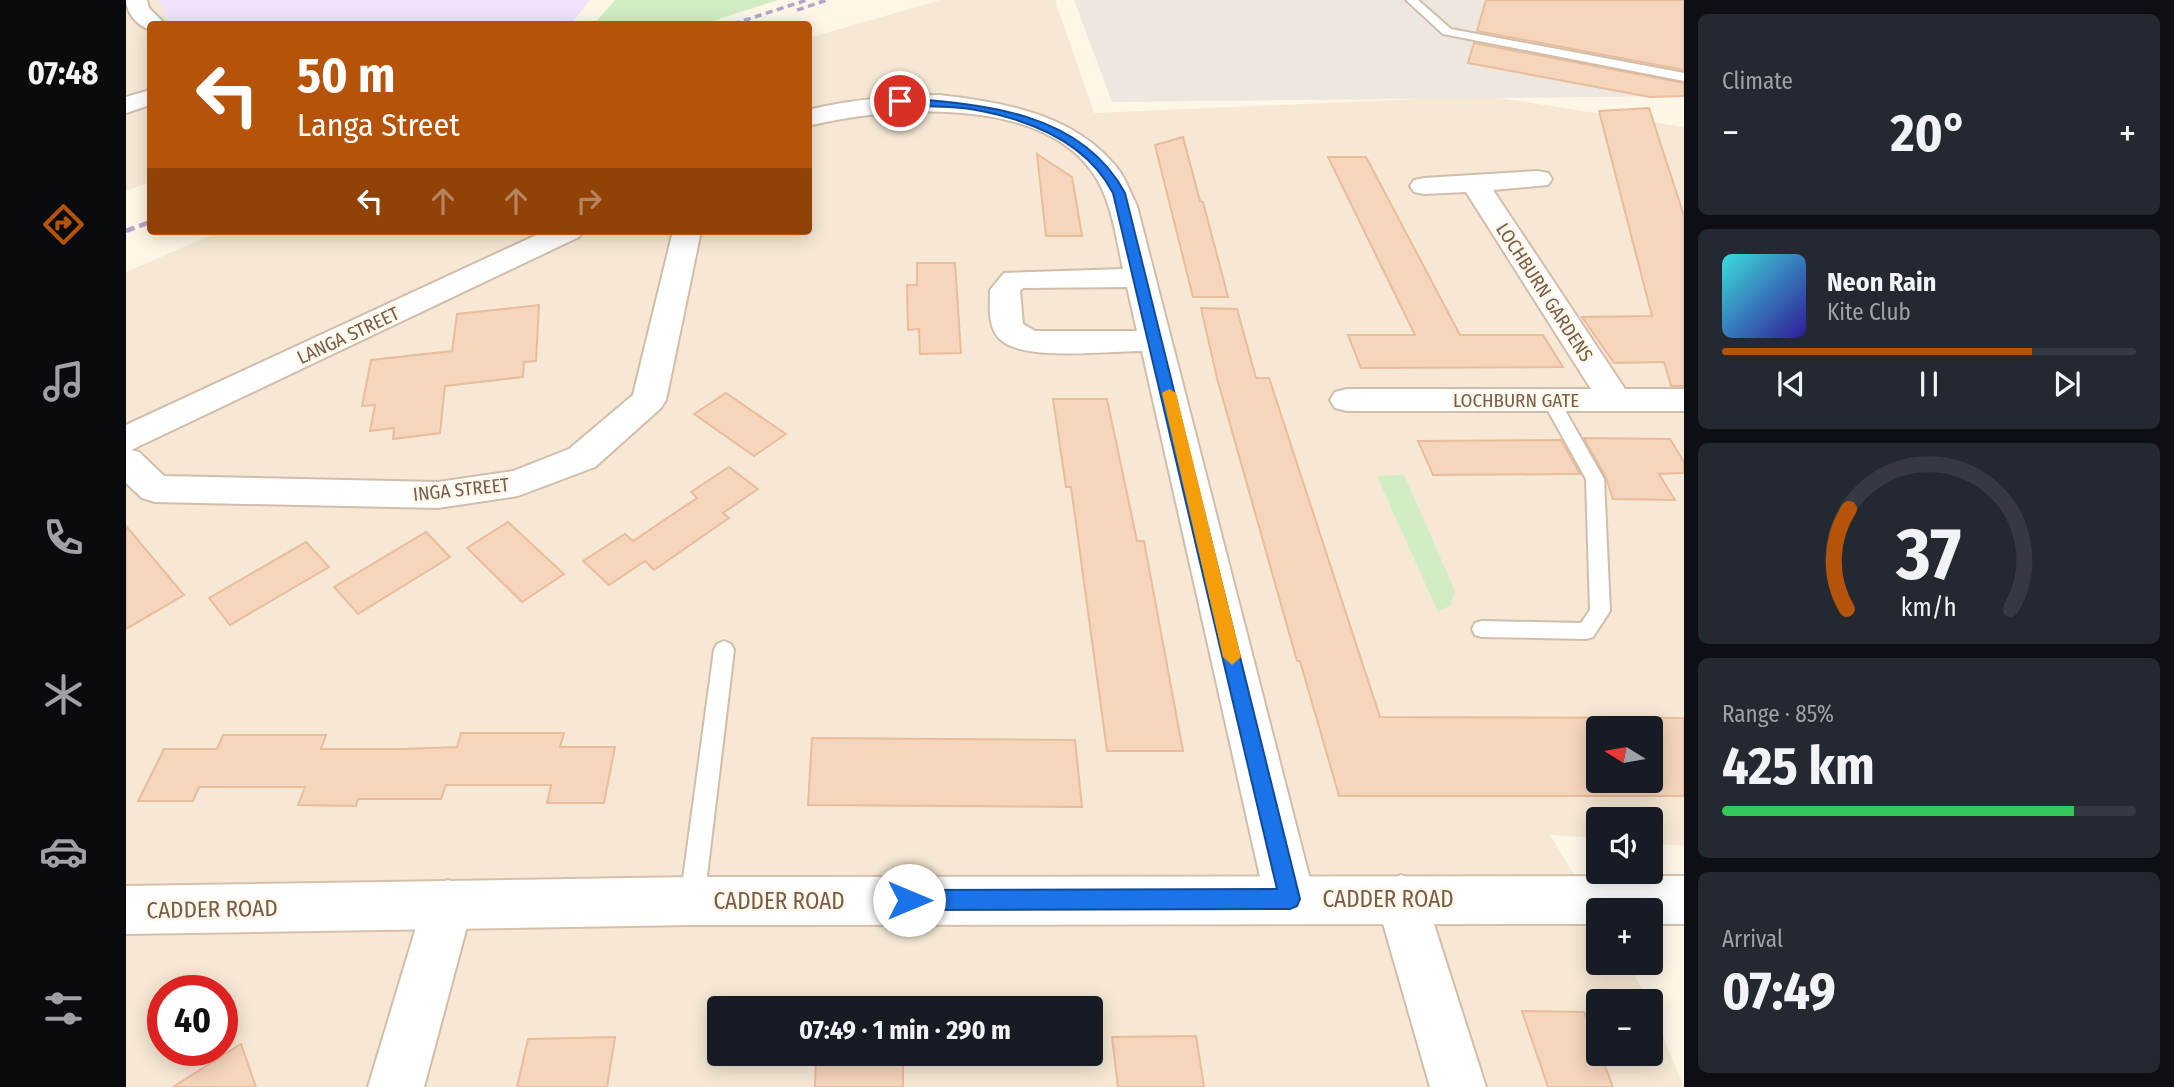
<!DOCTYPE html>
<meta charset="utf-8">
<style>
:root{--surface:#171b24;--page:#242831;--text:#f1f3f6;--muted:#9ea1a6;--line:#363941;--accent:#b45309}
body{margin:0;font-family:"Fira Sans Condensed",sans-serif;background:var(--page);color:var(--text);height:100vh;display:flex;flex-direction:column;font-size:26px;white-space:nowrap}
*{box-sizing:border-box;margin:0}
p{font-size:23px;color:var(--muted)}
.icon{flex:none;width:38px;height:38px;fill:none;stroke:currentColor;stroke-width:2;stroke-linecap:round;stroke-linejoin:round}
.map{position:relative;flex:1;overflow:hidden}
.side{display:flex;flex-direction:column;gap:14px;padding:14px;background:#0d0f14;width:490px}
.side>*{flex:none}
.top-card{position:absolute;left:21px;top:21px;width:665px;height:214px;border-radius:7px;box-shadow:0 4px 18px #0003;background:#b45309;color:#fff;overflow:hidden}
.needle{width:46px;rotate:281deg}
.fabs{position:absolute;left:1460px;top:716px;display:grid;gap:14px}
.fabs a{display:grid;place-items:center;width:77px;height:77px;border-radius:7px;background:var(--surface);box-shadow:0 4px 18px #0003;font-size:35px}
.speed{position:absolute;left:21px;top:975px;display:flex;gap:14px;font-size:35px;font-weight:700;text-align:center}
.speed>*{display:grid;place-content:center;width:91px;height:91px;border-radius:50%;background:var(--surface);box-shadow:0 4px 18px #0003;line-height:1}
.speed .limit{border:10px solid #d22;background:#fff;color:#111}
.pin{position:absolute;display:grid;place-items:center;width:60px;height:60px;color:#fff;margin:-30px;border:4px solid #fff;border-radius:50%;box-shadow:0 2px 7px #0007}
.me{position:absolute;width:77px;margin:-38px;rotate:90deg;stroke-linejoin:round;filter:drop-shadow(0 0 5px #0008)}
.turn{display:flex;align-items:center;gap:24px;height:147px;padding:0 35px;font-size:32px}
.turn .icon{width:91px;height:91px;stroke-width:2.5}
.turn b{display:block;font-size:49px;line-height:60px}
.lanes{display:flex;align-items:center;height:66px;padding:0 35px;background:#0003;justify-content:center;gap:35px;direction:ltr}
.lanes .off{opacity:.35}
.big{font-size:52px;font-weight:700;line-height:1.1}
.side .card{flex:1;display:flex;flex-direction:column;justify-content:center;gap:10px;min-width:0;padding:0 24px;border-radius:10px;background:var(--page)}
.side .dial{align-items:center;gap:0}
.dial svg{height:182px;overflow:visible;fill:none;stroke:var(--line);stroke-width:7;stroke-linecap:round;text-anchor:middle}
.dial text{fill:var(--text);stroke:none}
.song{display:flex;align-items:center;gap:21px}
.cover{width:84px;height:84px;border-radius:10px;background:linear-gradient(135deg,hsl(180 70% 55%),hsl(250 70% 35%))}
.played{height:7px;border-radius:4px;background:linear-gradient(90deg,var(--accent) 75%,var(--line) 75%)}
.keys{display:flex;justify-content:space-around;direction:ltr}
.heat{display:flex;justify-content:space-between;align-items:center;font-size:38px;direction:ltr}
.charge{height:10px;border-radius:5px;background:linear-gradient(90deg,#34c759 85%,var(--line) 0)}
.trip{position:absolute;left:581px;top:996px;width:396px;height:70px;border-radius:7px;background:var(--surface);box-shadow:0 4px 18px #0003;font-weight:700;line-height:70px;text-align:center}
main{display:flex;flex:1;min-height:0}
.tab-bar{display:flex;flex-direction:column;width:126px;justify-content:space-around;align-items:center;background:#090b0e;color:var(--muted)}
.tab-bar .icon{width:49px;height:49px}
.tab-bar .active{color:var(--accent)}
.tab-bar b{font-size:32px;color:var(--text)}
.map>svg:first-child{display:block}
.residential{fill:#f6e8d4;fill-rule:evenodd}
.industrial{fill:#eee7e0}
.education{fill:#f3e2fa}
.green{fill:#d2edc3}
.building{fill:#f5d5bb;stroke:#e9bc9b;stroke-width:2;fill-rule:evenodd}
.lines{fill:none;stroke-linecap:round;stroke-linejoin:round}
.lane-casing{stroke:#d1bdaa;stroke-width:4}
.street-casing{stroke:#d1bdaa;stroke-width:4}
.secondary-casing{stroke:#d7c0aa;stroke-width:4}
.lane{fill:#fff;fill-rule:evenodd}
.street{fill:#fff;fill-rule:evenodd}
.secondary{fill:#fff;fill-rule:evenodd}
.rail-far1{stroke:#b9a3c9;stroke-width:3.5;stroke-dasharray:7 4.5;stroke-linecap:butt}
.rail{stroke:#b9a3c9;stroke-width:4.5;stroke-dasharray:9 5;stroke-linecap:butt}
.route{fill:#1a73e8;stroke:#114b97;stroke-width:2}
.slow{fill:#f59e0b}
.labels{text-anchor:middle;stroke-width:6;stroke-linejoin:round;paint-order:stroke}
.street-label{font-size:19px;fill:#7a5c48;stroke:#fff9ee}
.near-street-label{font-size:23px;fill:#7a5c48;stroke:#fff9ee}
</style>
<main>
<nav class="tab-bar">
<b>07:48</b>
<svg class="icon active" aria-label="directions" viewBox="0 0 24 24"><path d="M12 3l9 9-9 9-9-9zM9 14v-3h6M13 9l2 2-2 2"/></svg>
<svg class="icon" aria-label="music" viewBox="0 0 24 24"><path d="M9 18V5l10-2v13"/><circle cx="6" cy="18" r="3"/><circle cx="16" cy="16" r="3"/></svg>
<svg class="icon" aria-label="phone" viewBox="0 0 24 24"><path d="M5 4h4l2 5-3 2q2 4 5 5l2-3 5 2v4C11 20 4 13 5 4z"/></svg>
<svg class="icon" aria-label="climate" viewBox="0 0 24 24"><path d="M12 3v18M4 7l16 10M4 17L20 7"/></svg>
<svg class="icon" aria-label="car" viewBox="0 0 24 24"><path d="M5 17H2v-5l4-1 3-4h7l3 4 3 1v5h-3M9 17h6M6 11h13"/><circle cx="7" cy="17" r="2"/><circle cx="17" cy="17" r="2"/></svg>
<svg class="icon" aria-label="filters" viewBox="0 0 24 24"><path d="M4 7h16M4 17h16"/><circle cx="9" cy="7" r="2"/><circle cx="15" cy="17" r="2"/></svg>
</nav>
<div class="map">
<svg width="1558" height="1087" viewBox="0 0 1558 1087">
<rect width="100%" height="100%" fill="#fef6e6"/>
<g class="residential">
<polygon points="0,0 31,0 45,24 24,24 24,182 0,191"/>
<path d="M814,0H929L968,113L1361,96L1558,127V846L1524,843V819H1472V838L1424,835L1472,914V962L1501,963L1523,1001H1472V1054H1524V1005L1558,1087H0V272L95,231H682L683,38ZM1472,728H1524V780H1472ZM37,990H96V1050H37ZM593,1008H964V1054H593Z"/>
</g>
<polygon class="industrial" points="948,0 1558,0 1558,96 986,102"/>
<polygon class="education" points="31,0 464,0 445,24 45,24"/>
<g class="green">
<polygon points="489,0 652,0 577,24 468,24"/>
<polygon points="1278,475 1329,591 1325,605 1312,612 1251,476"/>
</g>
<g class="building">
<polygon points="1360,0 1558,0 1558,70 1351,31"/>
<polygon points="1348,43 1558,83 1558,96 1524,97 1342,63"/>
<polygon points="1523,108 1558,216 1558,386 1545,386 1538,362 1488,363 1456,317 1526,316 1473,111"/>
<polygon points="1057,137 1074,201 1077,202 1102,297 1067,297 1029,145"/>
<polygon points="911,154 946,177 956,236 920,236"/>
<polygon points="1202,157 1240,157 1334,335 1417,335 1437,367 1235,368 1222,335 1289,335"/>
<polygon points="791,263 829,263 835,353 794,354 793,329 782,330 781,285 791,285"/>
<polygon points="413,305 410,361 398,362 397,377 319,386 314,433 267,439 268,428 244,431 249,405 236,406 245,360 326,351 331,314"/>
<path d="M1075,308L1111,309L1130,378H1143L1254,717L1558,718V796H1213L1174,661H1171L1091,378ZM1472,728H1524V780H1472Z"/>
<polygon points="600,393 660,434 628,456 568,414"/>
<polygon points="927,399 981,399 1011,541 1018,541 1057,751 981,751 945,487 940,487"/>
<polygon points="1458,438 1544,439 1558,462 1558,473 1533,474 1549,500 1487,499 1480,478"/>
<polygon points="1435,440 1454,474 1307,475 1292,441"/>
<polygon points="603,467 632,489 597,513 603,518 528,570 519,561 483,585 457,561 499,534 507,541 571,498 565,492"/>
<polygon points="382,522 438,574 396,602 341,548"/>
<polygon points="0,526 58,595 0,629"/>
<polygon points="300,532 324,557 232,614 208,587"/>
<polygon points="180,542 203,567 104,625 83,598"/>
<polygon points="335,733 438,733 434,747 489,747 478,803 421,803 425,785 320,785 315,799 232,799 230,806 172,805 179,787 73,787 67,801 12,801 38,749 91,749 97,735 200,735 195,749 278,749 331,747"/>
<polygon points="686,738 949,740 956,807 682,805"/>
<polygon points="1396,1011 1458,1012 1487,1087 1422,1087"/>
<polygon points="1070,1036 1078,1087 992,1087 986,1037"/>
<polygon points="489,1037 481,1087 391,1087 402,1039"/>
<polygon points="115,1044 130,1087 47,1087"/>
<polygon points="690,1054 777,1054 777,1087 689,1087"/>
</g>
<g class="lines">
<g class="lane-casing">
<g id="lane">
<polygon points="1280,0 1292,0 1325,29 1558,73 1558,81 1317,34"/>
<polygon points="1425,394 1431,396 1478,479 1484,611 1467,637 1460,639 1356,637 1349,635 1346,629 1349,623 1356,621 1455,623 1464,610 1460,479 1416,400"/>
<polygon points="598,641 605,644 608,650 578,901 575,909 566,913 557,909 554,901 588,650 591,644"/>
</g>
</g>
<g class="street-casing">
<g id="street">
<path d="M0,0H21L23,8L39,24H24V30C11,25 1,14 0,0Z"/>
<polygon points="24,90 24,105 0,113 0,97"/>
<path d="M813,95C875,102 944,113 987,163C998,174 1004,192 1011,206L1189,899L1181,916L1164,923L1147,916L1139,899L1016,351C983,351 901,361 876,341C861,330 864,306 864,290L878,273L997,269C990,237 986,201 967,173C914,95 762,106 682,126V110C726,99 768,96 813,95ZM1001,287L1011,331H909L897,324L894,291L897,288Z"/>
<polygon points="1412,171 1422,173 1426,179 1422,185 1367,190 1499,389 1558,389 1558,411 1221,411 1209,408 1204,400 1209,392 1221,389 1465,389 1340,192 1298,194 1288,192 1284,186 1288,180 1298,178"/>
<polygon points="419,231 457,231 453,237 5,450 13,452 38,476 312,482 387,471 443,449 507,395 547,231 575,231 540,400 535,408 469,467 392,496 312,508 29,502 16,498 0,483 0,425"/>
<polygon points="1275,875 1292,882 1300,899 1360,1087 1304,1087 1250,899 1258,882"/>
<polygon points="322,880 340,887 347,904 298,1087 242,1087 297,904 304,887"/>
</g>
</g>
<g class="secondary-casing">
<polygon id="secondary" points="1558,876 1558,924 1524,924 1524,910 1472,910 1472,924 566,925 0,934 0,886 566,877"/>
</g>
<use href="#lane" class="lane"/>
<use href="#street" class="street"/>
<use href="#secondary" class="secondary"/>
<g class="rail-far1">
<polyline points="671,10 701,0"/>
<polyline points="607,24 681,0"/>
</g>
<polyline class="rail" points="0,231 24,222"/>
</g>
<path class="route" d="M774,98C856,104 955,111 999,193L1174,899L1171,906L1164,909L783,910L776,907L773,900L776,893L783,890L1151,889L987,193C961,143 904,120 850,110C824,105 796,108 770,103V99Z"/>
<polygon class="slow" points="1043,389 1050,393 1115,657 1106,665 1097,657 1036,393"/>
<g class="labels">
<g class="street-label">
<text transform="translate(1419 292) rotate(57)" y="7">LOCHBURN GARDENS</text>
<text transform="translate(222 335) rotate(-25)" y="7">LANGA STREET</text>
<text x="1390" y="407">LOCHBURN GATE</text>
<text transform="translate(335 489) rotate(-6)" y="7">INGA STREET</text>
</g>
<g class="near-street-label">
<text x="1262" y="907">CADDER ROAD</text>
<text x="653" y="909">CADDER ROAD</text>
<text transform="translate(86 909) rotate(-1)" y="8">CADDER ROAD</text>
</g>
</g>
</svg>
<div class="fabs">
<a><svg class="needle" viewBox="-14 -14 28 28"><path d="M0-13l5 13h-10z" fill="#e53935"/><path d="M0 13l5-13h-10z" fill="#9ea1a6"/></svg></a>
<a><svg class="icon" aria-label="sound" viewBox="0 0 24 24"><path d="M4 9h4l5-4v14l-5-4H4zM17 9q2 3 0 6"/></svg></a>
<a>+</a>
<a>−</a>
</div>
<div class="speed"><div class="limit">40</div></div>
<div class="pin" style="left:774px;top:101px;background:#d93025"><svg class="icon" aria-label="arrive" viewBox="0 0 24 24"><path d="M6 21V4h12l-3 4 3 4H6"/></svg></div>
<svg class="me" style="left:783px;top:900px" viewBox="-20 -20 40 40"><circle r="19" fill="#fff"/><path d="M0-13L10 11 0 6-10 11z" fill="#1a73e8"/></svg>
<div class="trip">07:49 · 1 min · 290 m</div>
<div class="top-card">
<div class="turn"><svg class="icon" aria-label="left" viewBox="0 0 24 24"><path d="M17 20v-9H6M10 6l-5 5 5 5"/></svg><div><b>50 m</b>Langa Street</div></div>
<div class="lanes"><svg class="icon" aria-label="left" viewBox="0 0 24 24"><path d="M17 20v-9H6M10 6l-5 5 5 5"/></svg><svg class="icon off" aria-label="ahead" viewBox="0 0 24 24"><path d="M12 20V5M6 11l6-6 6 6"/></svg><svg class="icon off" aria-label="ahead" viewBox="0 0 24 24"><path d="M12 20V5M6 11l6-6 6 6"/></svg><svg class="icon off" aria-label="right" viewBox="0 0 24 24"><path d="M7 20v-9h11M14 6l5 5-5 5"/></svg></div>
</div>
</div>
<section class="side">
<div class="card"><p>Climate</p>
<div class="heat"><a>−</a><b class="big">20°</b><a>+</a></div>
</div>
<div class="card">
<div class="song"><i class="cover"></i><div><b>Neon Rain</b><p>Kite Club</p></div></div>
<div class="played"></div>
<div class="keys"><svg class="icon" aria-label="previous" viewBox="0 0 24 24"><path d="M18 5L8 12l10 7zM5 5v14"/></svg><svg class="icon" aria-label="pause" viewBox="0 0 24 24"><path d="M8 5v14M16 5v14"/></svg><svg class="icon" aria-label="next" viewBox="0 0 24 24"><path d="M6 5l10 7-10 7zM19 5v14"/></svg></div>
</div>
<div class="card dial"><svg viewBox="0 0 100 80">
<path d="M14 69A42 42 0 1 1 86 69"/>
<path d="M14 69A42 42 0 0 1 15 25" stroke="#b45309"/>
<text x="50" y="56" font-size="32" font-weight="700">37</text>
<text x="50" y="72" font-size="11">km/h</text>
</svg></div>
<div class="card"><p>Range · 85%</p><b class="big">425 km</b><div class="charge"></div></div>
<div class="card"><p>Arrival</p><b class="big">07:49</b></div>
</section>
</main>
